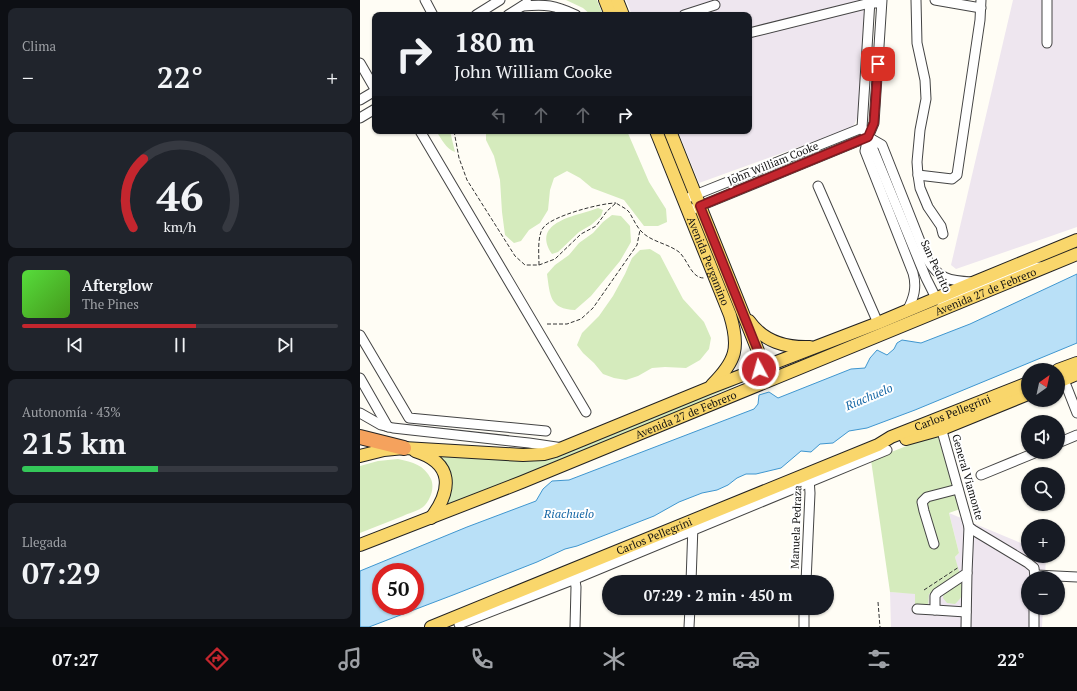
<!DOCTYPE html>
<html lang="es">
<meta charset="utf-8">
<style>
:root{--surface:#171b24;--page:#20242c;--text:#f1f3f6;--muted:#9ea1a6;--line:#363941;--accent:#c4262e}
body{margin:0;font-family:"PT Serif",serif;background:var(--page);color:var(--text);height:100vh;display:flex;flex-direction:column;font-size:15px;white-space:nowrap}
*{box-sizing:border-box;margin:0}
p{font-size:13px;color:var(--muted)}
.icon{flex:none;width:22px;height:22px;fill:none;stroke:currentColor;stroke-width:2;stroke-linecap:round;stroke-linejoin:round}
.map{position:relative;flex:1;overflow:hidden}
.panel{display:flex;flex-direction:column;gap:8px;padding:8px;background:#0d0f14;width:360px}
.panel>*{flex:none}
.banner{position:absolute;left:12px;top:12px;width:380px;height:122px;border-radius:8px;box-shadow:0 1px 3px #0004;background:#171b24;color:var(--text);overflow:hidden}
.needle{width:26px;rotate:33deg}
.tools{position:absolute;left:661px;top:363px;display:grid;gap:8px}
.tools a{display:grid;place-items:center;width:44px;height:44px;border-radius:50%;background:var(--surface);box-shadow:0 1px 3px #0004;font-size:20px}
.speed{position:absolute;left:12px;top:563px;display:flex;gap:8px;font-size:20px;font-weight:700;text-align:center}
.speed>*{display:grid;place-content:center;width:52px;height:52px;border-radius:50%;background:var(--surface);box-shadow:0 1px 3px #0004;line-height:1}
.speed .limit{border:6px solid #d22;background:#fff;color:#111}
.pin{position:absolute;display:grid;place-items:center;width:34px;height:34px;color:#fff;margin:-17px;border-radius:8px;box-shadow:0 2px 6px #0006}
.me{position:absolute;width:44px;margin:-22px;rotate:354deg;stroke-linejoin:round;filter:drop-shadow(0 0 3px #0008)}
.turn{display:flex;align-items:center;gap:14px;height:84px;padding:0 16px;font-size:18px}
.turn .icon{width:52px;height:52px;stroke-width:2.5}
.turn b{display:block;font-size:28px;line-height:34px}
.lanes{display:flex;align-items:center;height:38px;padding:0 16px;background:#0003;justify-content:center;gap:20px;direction:ltr}
.lanes .off{opacity:.35}
.big{font-size:30px;font-weight:800;line-height:1.1}
.panel .widget{flex:1;display:flex;flex-direction:column;justify-content:center;gap:6px;min-width:0;padding:0 14px;border-radius:8px;background:var(--page)}
.panel .dial{align-items:center;gap:0}
.dial svg{height:104px;overflow:visible;fill:none;stroke:var(--line);stroke-width:7;stroke-linecap:round;text-anchor:middle}
.dial text{fill:var(--text);stroke:none}
.song{display:flex;align-items:center;gap:12px}
.cover{width:48px;height:48px;border-radius:6px;background:linear-gradient(135deg,hsl(110 70% 55%),hsl(100 70% 35%))}
.played{height:4px;border-radius:2px;background:linear-gradient(90deg,var(--accent) 55%,var(--line) 55%)}
.keys{display:flex;justify-content:space-around;direction:ltr}
.heat{display:flex;justify-content:space-between;align-items:center;font-size:22px;direction:ltr}
.charge{height:6px;border-radius:3px;background:linear-gradient(90deg,#34c759 43%,var(--line) 0)}
.trip{position:absolute;left:242px;top:575px;width:232px;height:40px;border-radius:20px;background:var(--surface);box-shadow:0 1px 3px #0004;font-weight:800;line-height:40px;text-align:center}
.dock{display:flex;height:64px;justify-content:space-around;align-items:center;background:#090b0e;color:var(--muted)}
.dock .icon{width:28px;height:28px}
.dock .selected{color:var(--accent)}
.dock b{font-size:18px;color:var(--text)}
main{display:flex;flex:1;min-height:0}
.map>svg:first-child{display:block}
.industrial{fill:#eee6ef}
.green{fill:#d5ebbd}
.water{fill:#b9e0f7;stroke:#3f96cf;fill-rule:evenodd}
.lines{fill:none;stroke-linecap:round;stroke-linejoin:round}
.minor-casing{stroke:#444;stroke-width:11}
.major-casing{stroke:#222;stroke-width:14}
.highway-casing{stroke:#222;stroke-width:16}
.path{stroke:#333;stroke-width:1;stroke-dasharray:4 2;stroke-linecap:butt}
.minor{stroke:#fff;stroke-width:9}
.major{stroke:#f9d66b;stroke-width:12}
.highway{stroke:#f5a25d;stroke-width:14}
.route-casing{stroke:#7f191e;stroke-width:10}
.route{stroke:#c4262e;stroke-width:7}
.labels{text-anchor:middle;stroke-width:4;stroke-linejoin:round;paint-order:stroke}
.street-label{font-size:11px;fill:#111;stroke:#fff}
.water-label{font-size:12px;font-style:italic;fill:#1768a6;stroke:#fff}
</style>
<main>
<section class="panel">
<div class="widget"><p>Clima</p>
<div class="heat"><a>−</a><b class="big">22°</b><a>+</a></div>
</div>
<div class="widget dial"><svg viewBox="0 0 100 80">
<path d="M14 69A42 42 0 1 1 86 69"/>
<path d="M14 69A42 42 0 0 1 22 16" stroke="#c4262e"/>
<text x="50" y="56" font-size="32" font-weight="700">46</text>
<text x="50" y="72" font-size="11">km/h</text>
</svg></div>
<div class="widget">
<div class="song"><i class="cover"></i><div><b>Afterglow</b><p>The Pines</p></div></div>
<div class="played"></div>
<div class="keys"><svg class="icon" aria-label="previous" viewBox="0 0 24 24"><path d="M18 5L8 12l10 7zM5 5v14"/></svg><svg class="icon" aria-label="pause" viewBox="0 0 24 24"><path d="M8 5v14M16 5v14"/></svg><svg class="icon" aria-label="next" viewBox="0 0 24 24"><path d="M6 5l10 7-10 7zM19 5v14"/></svg></div>
</div>
<div class="widget"><p>Autonomía · 43%</p><b class="big">215 km</b><div class="charge"></div></div>
<div class="widget"><p>Llegada</p><b class="big">07:29</b></div>
</section>
<div class="map">
<svg width="717" height="627" viewBox="0 0 717 627">
<rect width="100%" height="100%" fill="#fffdf5"/>
<g class="industrial">
<polygon points="266,0 507,0 498,116 494,125 486,130 339,183 318,131 389,131 389,15 272,15"/>
<polygon points="653,0 717,0 717,227 596,269 591,265"/>
<polygon points="589,513 668,546 668,556 686,556 685,578 668,578 668,608 683,608 682,627 531,627 530,592 569,594 599,575 595,557 599,553"/>
</g>
<g class="green">
<polygon points="206,0 237,0 243,15 231,15 223,8"/>
<path d="M76,131H90L95,152C86,149 81,138 76,131Z"/>
<polygon points="126,131 267,131 289,182 306,209 307,222 298,226 284,226 264,200 232,188 220,178 207,171 194,178 190,190 188,210 180,223 169,230 161,241 154,243 145,235 142,212 140,180 134,156 126,140"/>
<path d="M238,208L243,210L241,216L231,225L219,232L198,252L192,254C170,221 218,216 238,208Z"/>
<path d="M252,215L261,216L270,226L271,242L260,261L231,296L215,310C190,309 190,296 187,274L195,265L209,255L219,243L233,233L243,222Z"/>
<polygon points="290,249 300,255 323,299 344,322 351,338 349,349 340,360 326,368 305,367 292,368 278,376 266,380 254,378 243,374 234,363 223,353 217,345 222,333 239,316 253,296 265,274 272,258 280,250"/>
<path d="M390,376C375,390 352,392 337,405L80,509L88,490L65,452L168,459Z"/>
<polygon points="577,434 600,509 589,513 599,553 595,557 600,575 569,594 568,607 555,604 555,594 530,592 511,460"/>
<path d="M38,459C53,462 64,465 71,479C75,488 70,501 63,507C58,511 49,513 43,516C29,522 14,527 0,533V466L18,461Z"/>
<path d="M601,581C604,594 604,595 595,604L587,603L583,598L584,592Z"/>
</g>
<path class="water" d="M717,274V343L555,410L507,428L489,431L473,443L460,444L451,452L441,451L421,468L396,474H386L377,478L368,485L357,490L342,493L319,502L294,516L217,546L205,549L177,562L93,595L9,627H0V571L107,527L176,501L183,489L192,481L209,480L394,409L398,404L399,395L409,392L418,398L491,369L505,368L510,358L517,350L527,355L534,349L537,343L542,340L561,343L610,324ZM21,572H55V606H21Z"/>
<g class="lines">
<g class="minor-casing">
<g id="minor">
<polyline points="65,0 73,15"/>
<polyline points="510,0 502,128 508,137 566,278 576,298 582,302 670,267 682,267"/>
<path d="M522,0L514,123L508,137L505,151L553,273C557,287 554,298 547,311"/>
<polyline points="556,0 557,43 565,80 566,99 560,130 557,162 558,175 560,188 568,207 581,226 583,234"/>
<polyline points="575,0 621,8"/>
<polyline points="687,0 687,43"/>
<path d="M163,6C186,4 194,5 216,15"/>
<polyline points="116,15 140,0"/>
<polyline points="148,15 167,3"/>
<polyline points="324,15 355,5"/>
<polyline points="389,33 510,3 516,3"/>
<polyline points="0,63 15,89"/>
<polyline points="0,100 15,91"/>
<polyline points="0,118 15,109"/>
<polyline points="60,131 226,412"/>
<path d="M508,137L522,145L567,259C579,279 589,281 612,282"/>
<polyline points="558,175 592,179 597,175 620,20 621,0"/>
<polyline points="458,186 518,323"/>
<polyline points="330,197 502,128"/>
<polyline points="328,211 508,137"/>
<polyline points="0,335 49,418 186,431"/>
<polyline points="702,375 717,413"/>
<polyline points="0,378 28,427"/>
<polyline points="0,413 21,425 33,428 169,443 203,448"/>
<polyline points="580,424 609,527 613,530 668,563 674,568 675,578"/>
<polyline points="698,443 717,435"/>
<polyline points="621,475 677,452"/>
<polyline points="574,544 564,511 562,502 567,497 598,489"/>
<polyline points="214,574 216,587 215,627"/>
<polyline points="676,575 717,577"/>
<polyline points="331,582 333,525"/>
<polyline points="446,582 450,493 449,478"/>
<polyline points="557,609 575,610 575,596 577,593 607,573 609,527"/>
<polyline points="575,610 606,612"/>
<polyline points="99,624 215,579 527,450"/>
<polyline points="329,627 330,608"/>
<polyline points="444,627 444,608"/>
<polyline points="606,627 607,573"/>
<polyline points="674,627 674,608"/>
</g>
</g>
<g class="major-casing">
<g id="major">
<polyline points="245,0 251,15"/>
<polyline points="257,0 263,15"/>
<path id="s1" d="M296,131L370,315C380,348 376,361 352,385"/>
<polyline points="310,131 398,351 400,364 397,374"/>
<path d="M389,321C403,341 426,348 450,347"/>
<polyline points="698,370 717,363"/>
<polyline points="698,382 717,374"/>
<polyline points="546,439 582,429 668,394"/>
<path d="M55,451C94,463 92,490 71,518"/>
<polyline points="0,456 24,450 44,448 163,455 184,454 195,451 349,388 518,323 615,282 717,240"/>
<path id="s2" d="M0,545L162,482L717,254"/>
<path id="s3" d="M71,627L518,445L531,437L668,383"/>
</g>
</g>
<g class="highway-casing">
<polyline id="highway" points="0,437 44,448"/>
</g>
<g class="path">
<path d="M94,131L99,158L107,180L155,256L165,265H179L195,259L221,234L236,226L247,211L256,203C260,206 266,208 269,212C273,218 276,226 281,231C291,242 307,243 319,252C328,260 331,278 344,278"/>
<path d="M179,265C179,256 177,236 183,228C191,216 241,203 256,203"/>
<polyline points="187,324 207,324 221,319 233,308 277,245 280,230"/>
<polyline points="564,590 599,567"/>
<polyline points="518,602 520,627"/>
</g>
<use href="#minor" class="minor"/>
<use href="#major" class="major"/>
<use href="#highway" class="highway"/>
</g>
<g class="lines">
<g class="route-casing">
<polyline id="route" points="399,369 400,359 398,351 340,206 508,137 514,123 518,64"/>
</g>
<use href="#route" class="route"/>
</g>
<g class="labels">
<g class="street-label">
<text transform="translate(413 163) rotate(-22)" y="4">John William Cooke</text>
<text dy="4" stroke="none"><textPath href="#s1" startOffset="140">Avenida Pergamino</textPath></text>
<text transform="translate(576 266) rotate(65)" y="4">San Pedrito</text>
<text dy="4" stroke="none"><textPath href="#s2" startOffset="675">Avenida 27 de Febrero</textPath></text>
<text dy="4" stroke="none"><textPath href="#s3" startOffset="564">Carlos Pellegrini</textPath></text>
<text dy="4" stroke="none"><textPath href="#s2" startOffset="351">Avenida 27 de Febrero</textPath></text>
<text transform="translate(608 477) rotate(74)" y="4">General Viamonte</text>
<text transform="translate(436 527) rotate(-88)" y="4">Manuela Pedraza</text>
<text dy="4" stroke="none"><textPath href="#s3" startOffset="241">Carlos Pellegrini</textPath></text>
</g>
<g class="water-label">
<text transform="translate(509 397) rotate(-23)" y="4">Riachuelo</text>
<text x="209" y="518">Riachuelo</text>
</g>
</g>
</svg>
<div class="tools">
<a><svg class="needle" viewBox="-14 -14 28 28"><path d="M0-13l5 13h-10z" fill="#e53935"/><path d="M0 13l5-13h-10z" fill="#9ea1a6"/></svg></a>
<a><svg class="icon" aria-label="sound" viewBox="0 0 24 24"><path d="M4 9h4l5-4v14l-5-4H4zM17 9q2 3 0 6"/></svg></a>
<a><svg class="icon" aria-label="search" viewBox="0 0 24 24"><circle cx="10" cy="10" r="6"/><path d="M15 15l6 6"/></svg></a>
<a>+</a>
<a>−</a>
</div>
<div class="speed"><div class="limit">50</div></div>
<div class="pin" style="left:518px;top:64px;background:#d93025"><svg class="icon" aria-label="arrive" viewBox="0 0 24 24"><path d="M6 21V4h12l-3 4 3 4H6"/></svg></div>
<svg class="me" style="left:399px;top:369px" viewBox="-20 -20 40 40"><circle r="17" fill="#c4262e" stroke="#fff" stroke-width="3"/><path d="M0-11L8 9 0 5-8 9z" fill="#fff"/></svg>
<div class="trip">07:29 · 2 min · 450 m</div>
<div class="banner">
<div class="turn"><svg class="icon" aria-label="right" viewBox="0 0 24 24"><path d="M7 20v-9h11M14 6l5 5-5 5"/></svg><div><b>180 m</b>John William Cooke</div></div>
<div class="lanes"><svg class="icon off" aria-label="left" viewBox="0 0 24 24"><path d="M17 20v-9H6M10 6l-5 5 5 5"/></svg><svg class="icon off" aria-label="ahead" viewBox="0 0 24 24"><path d="M12 20V5M6 11l6-6 6 6"/></svg><svg class="icon off" aria-label="ahead" viewBox="0 0 24 24"><path d="M12 20V5M6 11l6-6 6 6"/></svg><svg class="icon" aria-label="right" viewBox="0 0 24 24"><path d="M7 20v-9h11M14 6l5 5-5 5"/></svg></div>
</div>
</div>
</main>
<nav class="dock">
<b>07:27</b>
<svg class="icon selected" aria-label="directions" viewBox="0 0 24 24"><path d="M12 3l9 9-9 9-9-9zM9 14v-3h6M13 9l2 2-2 2"/></svg>
<svg class="icon" aria-label="music" viewBox="0 0 24 24"><path d="M9 18V5l10-2v13"/><circle cx="6" cy="18" r="3"/><circle cx="16" cy="16" r="3"/></svg>
<svg class="icon" aria-label="phone" viewBox="0 0 24 24"><path d="M5 4h4l2 5-3 2q2 4 5 5l2-3 5 2v4C11 20 4 13 5 4z"/></svg>
<svg class="icon" aria-label="climate" viewBox="0 0 24 24"><path d="M12 3v18M4 7l16 10M4 17L20 7"/></svg>
<svg class="icon" aria-label="car" viewBox="0 0 24 24"><path d="M5 17H2v-5l4-1 3-4h7l3 4 3 1v5h-3M9 17h6M6 11h13"/><circle cx="7" cy="17" r="2"/><circle cx="17" cy="17" r="2"/></svg>
<svg class="icon" aria-label="filters" viewBox="0 0 24 24"><path d="M4 7h16M4 17h16"/><circle cx="9" cy="7" r="2"/><circle cx="15" cy="17" r="2"/></svg>
<b>22°</b>
</nav>
